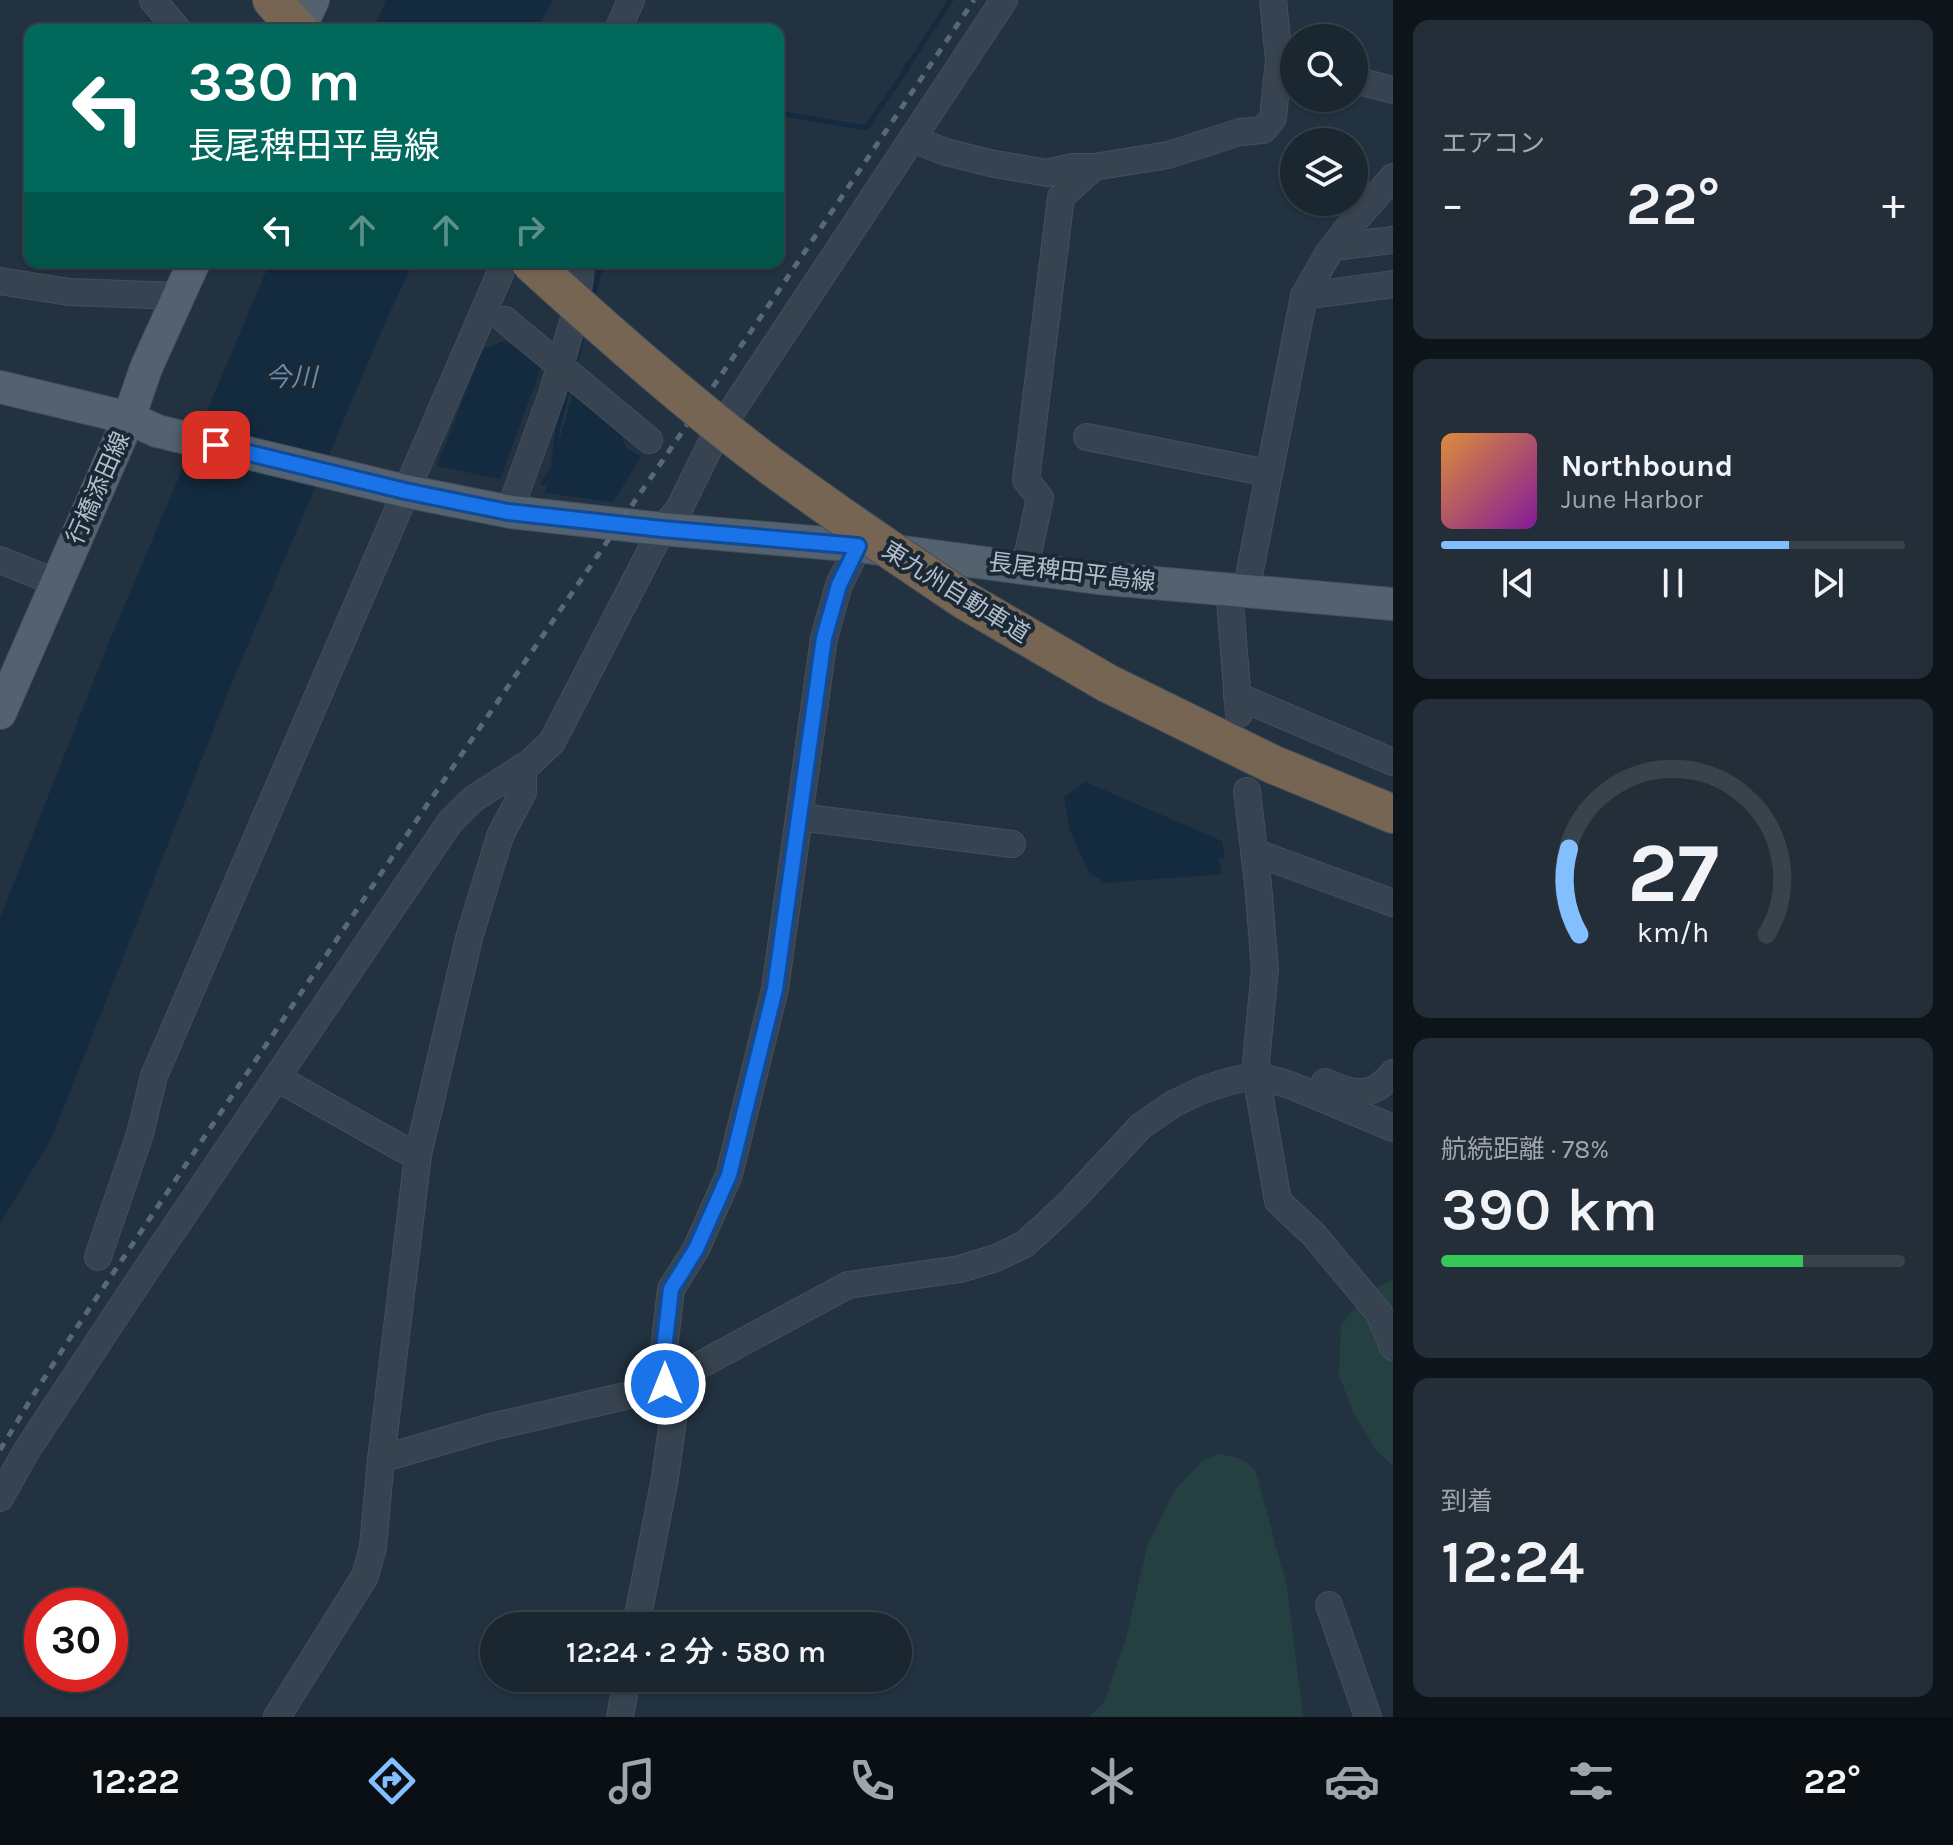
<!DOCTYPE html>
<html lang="ja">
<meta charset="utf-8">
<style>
:root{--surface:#1a2630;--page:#232e38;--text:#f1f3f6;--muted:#9fa5ab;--line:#38434c;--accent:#83beff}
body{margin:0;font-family:Karla,"Noto Sans JP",sans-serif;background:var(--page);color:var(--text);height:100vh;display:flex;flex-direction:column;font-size:30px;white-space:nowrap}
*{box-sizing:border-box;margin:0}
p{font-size:26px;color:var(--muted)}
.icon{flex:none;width:44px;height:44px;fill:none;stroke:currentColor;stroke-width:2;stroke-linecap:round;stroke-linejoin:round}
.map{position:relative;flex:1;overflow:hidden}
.drawer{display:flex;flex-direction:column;gap:20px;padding:20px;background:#0e151a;width:560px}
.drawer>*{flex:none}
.hud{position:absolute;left:24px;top:24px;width:760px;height:244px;border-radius:16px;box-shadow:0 2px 6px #0004,0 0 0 2px var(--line);background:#00695c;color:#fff;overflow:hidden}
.controls{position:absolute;left:1280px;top:24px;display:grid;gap:16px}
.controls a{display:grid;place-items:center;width:88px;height:88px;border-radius:50%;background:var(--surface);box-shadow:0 2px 6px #0004,0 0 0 2px var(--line);font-size:40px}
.speed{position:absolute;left:24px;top:1588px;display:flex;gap:16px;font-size:40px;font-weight:700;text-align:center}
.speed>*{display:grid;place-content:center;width:104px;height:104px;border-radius:50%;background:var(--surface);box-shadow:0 2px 6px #0004,0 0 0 2px var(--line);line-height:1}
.speed .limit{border:12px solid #d22;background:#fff;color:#111}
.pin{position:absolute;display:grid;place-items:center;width:68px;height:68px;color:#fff;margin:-34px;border-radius:16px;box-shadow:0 4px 12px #0006}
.me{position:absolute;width:88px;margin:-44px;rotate:0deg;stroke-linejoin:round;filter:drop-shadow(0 0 6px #0008)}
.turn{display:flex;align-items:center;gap:28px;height:168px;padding:0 32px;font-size:36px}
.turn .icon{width:104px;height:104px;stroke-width:2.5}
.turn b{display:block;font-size:56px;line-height:68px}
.lanes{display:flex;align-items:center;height:76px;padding:0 32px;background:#0003;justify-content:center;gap:40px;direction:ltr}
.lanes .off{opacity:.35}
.big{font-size:60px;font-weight:600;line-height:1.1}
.drawer .card{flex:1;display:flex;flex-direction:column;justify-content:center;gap:12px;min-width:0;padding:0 28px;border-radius:16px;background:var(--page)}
.drawer .dial{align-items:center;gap:0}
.dial svg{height:208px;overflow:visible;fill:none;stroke:var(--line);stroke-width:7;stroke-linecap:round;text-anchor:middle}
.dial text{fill:var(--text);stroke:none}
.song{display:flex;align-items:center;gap:24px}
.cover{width:96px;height:96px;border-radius:12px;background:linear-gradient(135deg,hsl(30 70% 55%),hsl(290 70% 35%))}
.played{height:8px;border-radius:4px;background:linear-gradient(90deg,var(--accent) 75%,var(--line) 75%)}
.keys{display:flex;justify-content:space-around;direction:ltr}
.heat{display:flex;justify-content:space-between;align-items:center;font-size:44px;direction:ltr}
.charge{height:12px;border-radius:6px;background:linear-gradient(90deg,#34c759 78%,var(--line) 0)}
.trip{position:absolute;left:480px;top:1612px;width:432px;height:80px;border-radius:40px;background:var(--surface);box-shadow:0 2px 6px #0004,0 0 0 2px var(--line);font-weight:600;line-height:80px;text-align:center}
.tab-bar{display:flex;height:128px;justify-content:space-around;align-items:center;background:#0a0f13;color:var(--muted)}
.tab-bar .icon{width:56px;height:56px}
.tab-bar .current{color:var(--accent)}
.tab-bar b{font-size:36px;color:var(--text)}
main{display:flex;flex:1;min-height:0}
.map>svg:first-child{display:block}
.green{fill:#244041}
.water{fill:#142a3f}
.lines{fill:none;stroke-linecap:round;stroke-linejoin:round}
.stream{stroke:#142a3f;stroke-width:5}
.minor-casing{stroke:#434f5c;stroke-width:28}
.major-casing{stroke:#434f5c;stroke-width:34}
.highway-casing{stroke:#414e5b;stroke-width:40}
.minor{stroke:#374350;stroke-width:26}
.major{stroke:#546270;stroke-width:32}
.highway{stroke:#766553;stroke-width:38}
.rail{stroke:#586877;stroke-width:5;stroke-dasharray:8 8;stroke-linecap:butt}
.highway-bridge-casing{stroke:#414e5b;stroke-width:40;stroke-linecap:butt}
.highway-bridge{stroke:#766553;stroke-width:38}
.route-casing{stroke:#114b97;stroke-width:20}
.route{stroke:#1a73e8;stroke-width:14}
.labels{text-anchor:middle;stroke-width:8;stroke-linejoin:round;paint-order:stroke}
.street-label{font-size:24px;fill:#b3becb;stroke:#1b2835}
.water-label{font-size:26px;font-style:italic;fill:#698cac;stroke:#1b2835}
</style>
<main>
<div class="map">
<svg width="1393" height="1717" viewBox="0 0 1393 1717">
<rect width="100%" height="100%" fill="#223240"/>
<g class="green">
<polygon points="1393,1280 1393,1466 1376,1450 1353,1412 1339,1375 1341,1326 1366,1293"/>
<path d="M1220,1454C1235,1457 1248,1459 1256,1472L1287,1587L1303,1717H1089L1104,1702L1126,1638L1147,1547L1174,1491L1204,1459Z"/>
</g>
<g class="water">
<polygon points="386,0 553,0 536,30 373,30"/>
<polygon points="270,262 413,262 385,323 235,675 52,1137 0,1224 0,918 109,642"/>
<polygon points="504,341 542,365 500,479 437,466 483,349"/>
<polygon points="573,392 621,429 625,447 641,457 613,502 545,493"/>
<polygon points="1085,782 1222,841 1225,857 1218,859 1222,874 1105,883 1089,872 1070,831 1064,797"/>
</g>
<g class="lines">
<g class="stream">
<polyline points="778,113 866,128 908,67 907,64 910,63 951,0"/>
<polyline points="593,297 602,262"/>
<polyline points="575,364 584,330"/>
<polyline points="543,483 553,470 558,426 568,390"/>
</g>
<g class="minor-casing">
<g id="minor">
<polyline points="153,0 178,30"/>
<polyline points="1273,0 1279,60 1294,64"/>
<polyline points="618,30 631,0"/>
<polyline points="1354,80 1393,90"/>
<polyline points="912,139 946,152 990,163 1047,173 1073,167 1094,167 1168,155 1240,132 1263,130 1273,118 1279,60"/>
<polyline points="1334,247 1393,240"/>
<polyline points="0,281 69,292 179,296"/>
<polyline points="1304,296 1393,284"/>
<polyline points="505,320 649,440"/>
<polyline points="1087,437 1268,473"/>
<polyline points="511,512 515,496 552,394 576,311 581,262"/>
<polyline points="0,560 57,583"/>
<polyline points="1025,567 1040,498 1026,480 1061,197 1094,167"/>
<polyline points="1230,590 1230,602 1239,714"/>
<polyline points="1246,591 1304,296 1328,254 1348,228 1393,177"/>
<polyline points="1237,696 1393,762"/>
<polyline points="1247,791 1258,884 1265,969 1256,1062 1256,1075 1278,1201 1314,1235 1379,1313 1393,1347"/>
<polyline points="799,817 1012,844"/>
<polyline points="1254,852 1393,903"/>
<polyline points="277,1078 403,1149 418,1155"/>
<path d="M1325,1082C1352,1094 1372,1100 1393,1073"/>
<polyline points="98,1257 140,1134 154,1076 505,262"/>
<polyline points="381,1459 491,1427 630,1395 665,1384 848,1285 960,1269 996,1258 1025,1244 1048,1223 1072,1200 1141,1126 1173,1104 1202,1090 1227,1082 1256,1075 1290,1085 1393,1128"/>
<polyline points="0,1498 27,1450 146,1270 450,822 473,799 531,762 552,742 662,529 679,509 714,438 1004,0"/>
<polyline points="1329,1605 1368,1717"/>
<polyline points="636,1626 665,1478 673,1420 662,1366 671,1289 696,1249 729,1175 775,989 824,638 839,585 858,546"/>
<polyline points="277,1717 365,1576 373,1547 381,1459 418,1155 469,938 500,836 523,792 523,767"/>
<polyline points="620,1717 627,1678"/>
</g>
</g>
<g class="major-casing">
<g id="major">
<polyline points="299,30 313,0"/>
<polyline points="0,387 129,418 157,431 405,491 511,512 662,529 858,546 1098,578 1393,604"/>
<polyline points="0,713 129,418 146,368 194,262"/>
</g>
</g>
<g class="highway-casing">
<g id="highway">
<polyline points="272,0 299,30"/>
<polyline points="966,601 1107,683 1272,764 1393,814"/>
</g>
</g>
<use href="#minor" class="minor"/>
<use href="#major" class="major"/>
<use href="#highway" class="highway"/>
<polyline class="rail" points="0,1450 34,1394 81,1321 427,805 771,302 974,0"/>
<g class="highway-bridge-casing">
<path id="highway-bridge" d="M530,262C608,333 687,403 771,466C835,513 900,557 966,601"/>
</g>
<use href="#highway-bridge" class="highway-bridge"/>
</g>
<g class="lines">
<g class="route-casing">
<polyline id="route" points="216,445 405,491 508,512 662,529 858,546 839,585 824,638 775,989 729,1175 696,1249 671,1289 662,1366 665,1384"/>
</g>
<use href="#route" class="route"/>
</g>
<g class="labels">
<g class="street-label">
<text transform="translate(98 488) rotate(-66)" y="8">行橋添田線</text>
<text transform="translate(1072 572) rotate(7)" y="8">長尾稗田平島線</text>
<text transform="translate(956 592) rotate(32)" y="8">東九州自動車道</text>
</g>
<g class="water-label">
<text x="291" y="386">今川</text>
</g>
</g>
</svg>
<div class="controls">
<a><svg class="icon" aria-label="search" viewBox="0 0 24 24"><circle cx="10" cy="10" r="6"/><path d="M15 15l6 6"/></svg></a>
<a><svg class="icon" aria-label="layers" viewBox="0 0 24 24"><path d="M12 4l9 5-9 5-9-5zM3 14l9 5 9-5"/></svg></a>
</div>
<div class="speed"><div class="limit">30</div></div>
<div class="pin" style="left:216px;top:445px;background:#d93025"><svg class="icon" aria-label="arrive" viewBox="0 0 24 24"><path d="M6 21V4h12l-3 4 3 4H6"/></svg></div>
<svg class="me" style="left:665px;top:1384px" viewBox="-20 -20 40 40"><circle r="17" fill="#1a73e8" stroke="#fff" stroke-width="3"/><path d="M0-11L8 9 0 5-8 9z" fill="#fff"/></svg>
<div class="trip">12:24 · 2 分 · 580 m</div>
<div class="hud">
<div class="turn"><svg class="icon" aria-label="left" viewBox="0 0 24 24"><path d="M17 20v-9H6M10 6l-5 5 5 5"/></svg><div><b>330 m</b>長尾稗田平島線</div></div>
<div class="lanes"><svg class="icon" aria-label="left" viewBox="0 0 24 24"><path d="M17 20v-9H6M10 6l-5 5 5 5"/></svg><svg class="icon off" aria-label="ahead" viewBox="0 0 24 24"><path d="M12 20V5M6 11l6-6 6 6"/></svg><svg class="icon off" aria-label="ahead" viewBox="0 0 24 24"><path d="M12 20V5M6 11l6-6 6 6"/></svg><svg class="icon off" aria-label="right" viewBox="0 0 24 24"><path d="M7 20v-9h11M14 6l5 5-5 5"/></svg></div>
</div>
</div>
<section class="drawer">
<div class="card"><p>エアコン</p>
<div class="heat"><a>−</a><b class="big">22°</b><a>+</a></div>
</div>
<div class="card">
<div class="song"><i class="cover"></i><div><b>Northbound</b><p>June Harbor</p></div></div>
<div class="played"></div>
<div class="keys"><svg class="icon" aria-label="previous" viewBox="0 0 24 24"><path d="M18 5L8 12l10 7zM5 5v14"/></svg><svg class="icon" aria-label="pause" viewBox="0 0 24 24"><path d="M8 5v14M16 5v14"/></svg><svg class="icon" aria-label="next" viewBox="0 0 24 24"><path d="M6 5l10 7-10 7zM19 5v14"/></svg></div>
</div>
<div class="card dial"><svg viewBox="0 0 100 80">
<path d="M14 69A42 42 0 1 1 86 69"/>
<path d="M14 69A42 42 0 0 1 10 36" stroke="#83beff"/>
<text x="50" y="56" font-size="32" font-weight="700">27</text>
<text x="50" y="72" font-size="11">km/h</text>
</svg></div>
<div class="card"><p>航続距離 · 78%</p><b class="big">390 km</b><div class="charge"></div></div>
<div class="card"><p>到着</p><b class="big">12:24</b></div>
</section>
</main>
<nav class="tab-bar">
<b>12:22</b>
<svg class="icon current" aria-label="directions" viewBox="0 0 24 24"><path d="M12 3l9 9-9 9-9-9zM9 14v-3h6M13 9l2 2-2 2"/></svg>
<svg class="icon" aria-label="music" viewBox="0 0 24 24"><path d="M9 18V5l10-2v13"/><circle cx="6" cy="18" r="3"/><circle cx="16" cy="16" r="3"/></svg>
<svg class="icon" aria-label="phone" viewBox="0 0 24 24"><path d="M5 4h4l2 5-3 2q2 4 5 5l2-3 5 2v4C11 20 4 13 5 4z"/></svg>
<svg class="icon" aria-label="climate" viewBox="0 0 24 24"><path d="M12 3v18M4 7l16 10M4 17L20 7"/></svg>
<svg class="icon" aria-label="car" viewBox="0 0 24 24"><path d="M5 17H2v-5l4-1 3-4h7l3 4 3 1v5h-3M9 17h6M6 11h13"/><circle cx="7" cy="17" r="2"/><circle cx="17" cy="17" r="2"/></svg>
<svg class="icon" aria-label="filters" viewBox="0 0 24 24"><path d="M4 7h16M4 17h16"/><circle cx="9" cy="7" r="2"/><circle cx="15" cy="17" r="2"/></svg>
<b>22°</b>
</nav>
